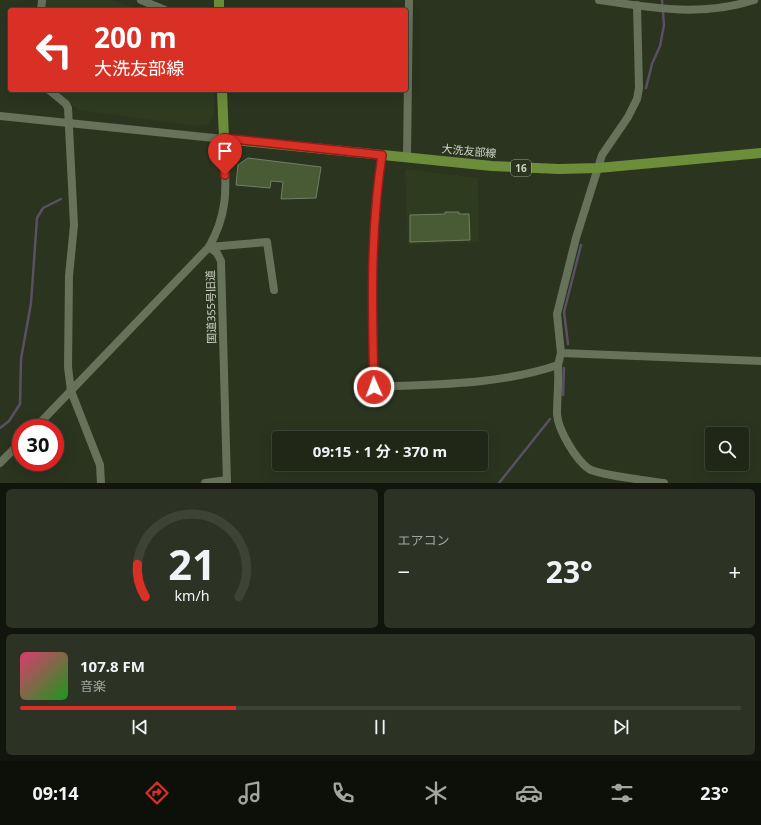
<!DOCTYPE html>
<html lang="ja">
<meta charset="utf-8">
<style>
:root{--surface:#202717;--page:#2d3324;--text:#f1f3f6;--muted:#a2a5a1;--line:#3d4436;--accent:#d93025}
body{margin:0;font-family:"Noto Sans","Noto Sans JP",sans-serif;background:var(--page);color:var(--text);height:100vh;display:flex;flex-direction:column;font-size:15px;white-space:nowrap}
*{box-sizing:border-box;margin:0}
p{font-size:13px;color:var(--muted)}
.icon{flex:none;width:22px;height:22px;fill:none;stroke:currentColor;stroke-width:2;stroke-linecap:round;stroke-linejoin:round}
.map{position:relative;height:483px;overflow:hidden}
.details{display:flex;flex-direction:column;gap:6px;padding:6px;background:#12150d;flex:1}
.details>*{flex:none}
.guide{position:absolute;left:8px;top:8px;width:400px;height:84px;border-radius:4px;box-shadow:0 4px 16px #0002,0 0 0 1px var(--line);background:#d93025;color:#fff;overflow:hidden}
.fabs{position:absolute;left:705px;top:427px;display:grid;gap:8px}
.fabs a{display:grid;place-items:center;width:44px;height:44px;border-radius:4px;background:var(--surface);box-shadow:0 4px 16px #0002,0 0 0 1px var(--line);font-size:20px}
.speed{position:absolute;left:12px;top:419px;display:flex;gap:8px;font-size:20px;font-weight:700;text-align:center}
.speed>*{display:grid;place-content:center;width:52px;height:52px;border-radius:50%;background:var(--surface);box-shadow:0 4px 16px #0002,0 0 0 1px var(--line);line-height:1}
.speed .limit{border:6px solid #d22;background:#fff;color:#111}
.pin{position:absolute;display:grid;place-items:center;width:34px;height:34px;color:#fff;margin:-41px -17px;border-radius:50% 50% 50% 0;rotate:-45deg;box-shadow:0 0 4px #0007}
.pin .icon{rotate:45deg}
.me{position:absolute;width:44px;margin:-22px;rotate:358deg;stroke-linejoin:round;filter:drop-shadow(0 0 3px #0008)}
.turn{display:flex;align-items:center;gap:14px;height:84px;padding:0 20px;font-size:18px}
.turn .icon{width:52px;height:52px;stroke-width:2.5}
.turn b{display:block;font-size:28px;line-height:34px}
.big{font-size:30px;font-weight:700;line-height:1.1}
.details .card{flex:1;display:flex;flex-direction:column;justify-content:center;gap:6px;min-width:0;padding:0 14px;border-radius:6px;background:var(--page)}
.details .dial{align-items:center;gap:0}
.dial svg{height:104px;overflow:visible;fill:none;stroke:var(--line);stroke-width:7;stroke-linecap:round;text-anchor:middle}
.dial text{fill:var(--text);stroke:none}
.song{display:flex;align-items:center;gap:12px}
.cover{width:48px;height:48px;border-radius:6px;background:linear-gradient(135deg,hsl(340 70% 55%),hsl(120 70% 35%))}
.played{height:4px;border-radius:2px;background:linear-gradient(90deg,var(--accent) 30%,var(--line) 30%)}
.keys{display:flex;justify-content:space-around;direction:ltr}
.heat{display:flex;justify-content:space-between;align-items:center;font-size:22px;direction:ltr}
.details .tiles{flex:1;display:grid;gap:6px;grid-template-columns:1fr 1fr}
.card:last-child{grid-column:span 2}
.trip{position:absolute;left:272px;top:431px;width:216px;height:40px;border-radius:4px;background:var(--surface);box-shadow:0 4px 16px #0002,0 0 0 1px var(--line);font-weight:700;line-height:40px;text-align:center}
.menu{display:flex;height:64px;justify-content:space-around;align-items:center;background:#0d1009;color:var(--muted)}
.menu .icon{width:28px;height:28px}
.menu .selected{color:var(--accent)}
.menu b{font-size:18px;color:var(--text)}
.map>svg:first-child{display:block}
.built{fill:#2e3b1f}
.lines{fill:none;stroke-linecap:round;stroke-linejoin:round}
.stream{stroke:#5a5062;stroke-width:2.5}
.building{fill:#495b34;stroke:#727e66}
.minor{stroke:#66725a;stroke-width:8}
.major{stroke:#6c8e3a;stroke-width:10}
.route-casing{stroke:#8d1f18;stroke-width:10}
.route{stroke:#d93025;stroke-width:7}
.labels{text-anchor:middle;stroke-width:3.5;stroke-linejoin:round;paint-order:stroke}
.shield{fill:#2a341f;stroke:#9ca495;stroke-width:1}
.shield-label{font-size:10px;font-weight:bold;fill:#cdd4c7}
.street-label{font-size:11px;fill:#cdd4c7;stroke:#2a341f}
</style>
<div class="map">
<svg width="761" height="483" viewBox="0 0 761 483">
<rect width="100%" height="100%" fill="#2a341f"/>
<g class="built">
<polygon points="42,0 111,0 144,10 41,10"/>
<polygon points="54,90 214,90 214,112 210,124 197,126 78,110"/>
<polygon points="405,169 478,178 479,242 408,245"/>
</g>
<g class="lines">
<g class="stream">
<polyline points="646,88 652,64 660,46 664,25 662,0"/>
<polyline points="568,344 564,312 581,245"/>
<polyline points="563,395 564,368"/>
<polyline points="0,428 9,421 20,404 21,359 31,303 37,218 43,208 61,199"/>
<polyline points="499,483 550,419"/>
</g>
</g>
<g class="building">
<polygon points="248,158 321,167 316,198 281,199 283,182 271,181 270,188 236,185 238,165"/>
<polygon points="445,212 459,212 459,214 469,214 470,240 410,242 410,215 445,214"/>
</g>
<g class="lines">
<g class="minor">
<polyline points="141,0 165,10"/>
<path d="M599,0C651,8 703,17 754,0"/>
<polyline points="637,5 639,88 637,99 628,117 602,155 576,238 557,314 561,353 761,361"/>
<polyline points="41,10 42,0"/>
<polyline points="49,90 66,104 68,108 74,225 69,276 68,367 71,391 100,465 101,483"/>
<path d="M0,116L224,139C225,181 231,208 209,247L35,428"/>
<path d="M382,155C370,232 372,310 375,387C436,384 499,385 558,365L561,353"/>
<polyline points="407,157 409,0"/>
<polyline points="209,247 217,253 221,261 227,483"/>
<polyline points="209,247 267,242 274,290"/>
<path d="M558,365C559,382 557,398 557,414C558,430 576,460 589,469C599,475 650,481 664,483"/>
<polyline points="0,463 21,442"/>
<polyline points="205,483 227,480"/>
</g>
<g class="major">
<polyline points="219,0 219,10"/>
<polyline points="222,90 224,139 492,166 559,169 598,168 761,153"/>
</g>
</g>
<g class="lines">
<g class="route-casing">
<path id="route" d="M225,175L224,138L382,155C370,232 372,310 374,387"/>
</g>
<use href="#route" class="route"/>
</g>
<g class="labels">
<rect class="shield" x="511" y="160" width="20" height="16" rx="3"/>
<g class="shield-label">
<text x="521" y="172">16</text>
</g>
<g class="street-label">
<text transform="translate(469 151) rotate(5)" y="4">大洗友部線</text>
<text transform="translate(211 307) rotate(-91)" y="4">国道355号旧道</text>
</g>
</g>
</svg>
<div class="fabs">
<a><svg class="icon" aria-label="search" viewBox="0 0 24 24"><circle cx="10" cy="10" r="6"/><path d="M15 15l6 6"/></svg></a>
</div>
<div class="speed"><div class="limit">30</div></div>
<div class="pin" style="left:225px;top:175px;background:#d93025"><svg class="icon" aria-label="arrive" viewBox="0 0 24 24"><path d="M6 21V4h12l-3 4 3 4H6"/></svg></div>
<svg class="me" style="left:374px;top:387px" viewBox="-20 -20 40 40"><circle r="17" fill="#d93025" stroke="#fff" stroke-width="3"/><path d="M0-11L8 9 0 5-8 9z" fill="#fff"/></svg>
<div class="trip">09:15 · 1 分 · 370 m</div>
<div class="guide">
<div class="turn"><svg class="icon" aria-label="left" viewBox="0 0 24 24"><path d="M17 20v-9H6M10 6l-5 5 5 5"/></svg><div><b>200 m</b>大洗友部線</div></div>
</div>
</div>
<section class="details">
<div class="tiles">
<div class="card dial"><svg viewBox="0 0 100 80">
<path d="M14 69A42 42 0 1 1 86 69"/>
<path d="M14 69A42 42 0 0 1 8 44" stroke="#d93025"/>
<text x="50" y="56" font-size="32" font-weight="700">21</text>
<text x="50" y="72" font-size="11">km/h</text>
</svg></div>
<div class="card"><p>エアコン</p>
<div class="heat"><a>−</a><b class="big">23°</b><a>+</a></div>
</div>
<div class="card">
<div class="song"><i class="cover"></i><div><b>107.8 FM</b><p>音楽</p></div></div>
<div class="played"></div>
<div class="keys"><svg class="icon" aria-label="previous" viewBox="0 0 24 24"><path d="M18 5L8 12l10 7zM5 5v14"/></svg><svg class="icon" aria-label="pause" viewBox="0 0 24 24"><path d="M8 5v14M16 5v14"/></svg><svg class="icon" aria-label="next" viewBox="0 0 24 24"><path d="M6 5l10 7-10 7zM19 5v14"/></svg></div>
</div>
</div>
</section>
<nav class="menu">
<b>09:14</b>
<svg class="icon selected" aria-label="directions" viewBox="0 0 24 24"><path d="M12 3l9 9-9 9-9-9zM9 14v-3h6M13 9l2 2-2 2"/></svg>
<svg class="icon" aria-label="music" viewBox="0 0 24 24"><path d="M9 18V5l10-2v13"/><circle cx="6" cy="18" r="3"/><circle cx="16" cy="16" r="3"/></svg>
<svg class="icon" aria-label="phone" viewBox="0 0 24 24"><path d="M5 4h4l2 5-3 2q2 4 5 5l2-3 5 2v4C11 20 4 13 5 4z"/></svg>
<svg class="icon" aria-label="climate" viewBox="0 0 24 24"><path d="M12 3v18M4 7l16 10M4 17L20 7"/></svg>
<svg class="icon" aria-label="car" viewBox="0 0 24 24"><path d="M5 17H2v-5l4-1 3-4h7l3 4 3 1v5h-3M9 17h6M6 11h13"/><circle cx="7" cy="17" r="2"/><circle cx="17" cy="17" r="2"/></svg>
<svg class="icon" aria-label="filters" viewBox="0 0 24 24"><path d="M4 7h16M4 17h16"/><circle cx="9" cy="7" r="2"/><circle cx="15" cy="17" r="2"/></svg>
<b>23°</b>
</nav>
